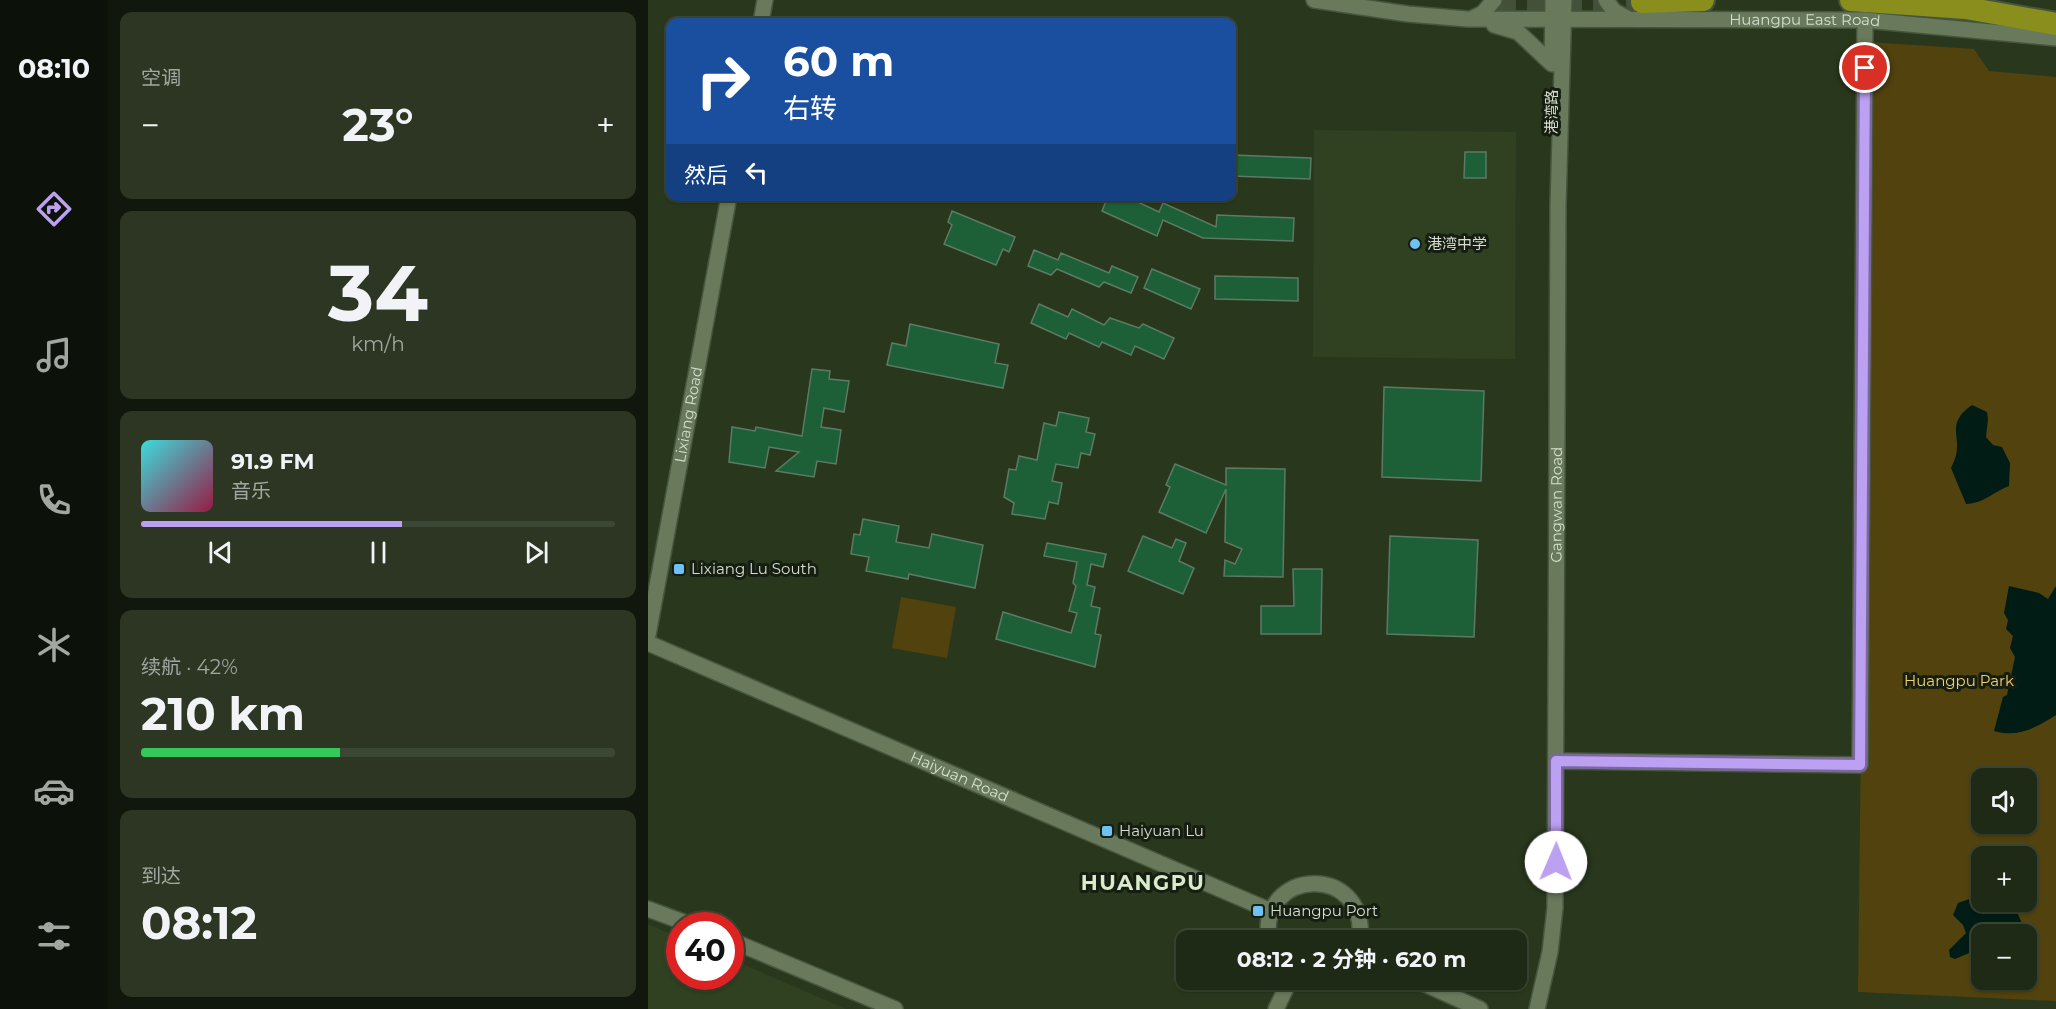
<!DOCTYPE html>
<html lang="zh">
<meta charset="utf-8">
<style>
:root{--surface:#1f2a16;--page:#2c3623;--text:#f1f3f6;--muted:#a1a7a1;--line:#3c4635;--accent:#bca0f2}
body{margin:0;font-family:Montserrat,"Noto Sans SC",sans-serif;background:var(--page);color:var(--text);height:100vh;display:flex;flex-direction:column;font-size:22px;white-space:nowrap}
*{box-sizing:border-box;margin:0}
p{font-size:20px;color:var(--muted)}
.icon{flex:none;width:33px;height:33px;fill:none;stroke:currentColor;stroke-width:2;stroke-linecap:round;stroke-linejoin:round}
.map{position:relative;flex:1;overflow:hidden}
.panel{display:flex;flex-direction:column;gap:12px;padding:12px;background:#11170c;width:540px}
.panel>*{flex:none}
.guide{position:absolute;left:18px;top:18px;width:570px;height:183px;border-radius:12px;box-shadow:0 2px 4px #0004,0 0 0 2px var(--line);background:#1a4fa0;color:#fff;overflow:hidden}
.buttons{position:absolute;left:1323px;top:768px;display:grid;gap:12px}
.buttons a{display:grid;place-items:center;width:66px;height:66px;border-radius:12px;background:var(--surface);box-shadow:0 2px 4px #0004,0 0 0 2px var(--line);font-size:30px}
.speed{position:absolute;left:18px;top:912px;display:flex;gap:12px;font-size:30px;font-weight:700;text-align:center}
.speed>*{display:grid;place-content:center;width:78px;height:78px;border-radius:50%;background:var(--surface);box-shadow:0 2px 4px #0004,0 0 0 2px var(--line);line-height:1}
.speed .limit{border:9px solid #d22;background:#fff;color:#111}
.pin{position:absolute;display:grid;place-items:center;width:51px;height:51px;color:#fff;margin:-26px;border:3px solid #fff;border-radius:50%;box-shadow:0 2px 6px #0007}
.me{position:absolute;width:66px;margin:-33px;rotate:1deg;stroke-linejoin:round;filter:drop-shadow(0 0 4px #0008)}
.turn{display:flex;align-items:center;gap:21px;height:126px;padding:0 18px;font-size:27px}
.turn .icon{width:78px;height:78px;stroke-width:2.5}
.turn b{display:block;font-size:42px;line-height:51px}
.then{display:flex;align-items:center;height:57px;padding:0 18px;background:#0003;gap:12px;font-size:22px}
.big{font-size:45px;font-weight:700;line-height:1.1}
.panel .tile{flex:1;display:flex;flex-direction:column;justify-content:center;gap:9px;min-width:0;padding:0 21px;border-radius:12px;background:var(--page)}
.panel .dial{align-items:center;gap:0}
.dial b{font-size:78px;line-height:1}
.song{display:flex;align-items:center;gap:18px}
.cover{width:72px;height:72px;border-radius:9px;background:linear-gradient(135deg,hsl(180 70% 55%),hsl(340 70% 35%))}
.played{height:6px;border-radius:3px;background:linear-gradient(90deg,var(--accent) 55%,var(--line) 55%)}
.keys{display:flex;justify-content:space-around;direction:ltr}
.heat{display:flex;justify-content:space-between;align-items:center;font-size:33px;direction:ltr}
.charge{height:9px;border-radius:4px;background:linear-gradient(90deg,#34c759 42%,var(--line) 0)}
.trip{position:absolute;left:528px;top:930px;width:351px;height:60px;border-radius:12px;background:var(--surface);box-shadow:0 2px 4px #0004,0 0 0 2px var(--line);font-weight:700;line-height:60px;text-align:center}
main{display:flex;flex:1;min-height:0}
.tabs{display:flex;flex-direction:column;width:108px;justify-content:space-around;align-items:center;background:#0c1109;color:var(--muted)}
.tabs .icon{width:42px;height:42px}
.tabs .active{color:var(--accent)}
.tabs b{font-size:27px;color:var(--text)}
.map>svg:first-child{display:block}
.built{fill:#2f4120}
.green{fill:#52420e;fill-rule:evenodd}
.water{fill:#011c15}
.building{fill:#1d5f37;stroke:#5c7a64;stroke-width:1.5}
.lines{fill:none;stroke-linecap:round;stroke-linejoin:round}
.highway-tunnel{stroke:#435138;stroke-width:22;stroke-dasharray:22 11;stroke-linecap:butt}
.minor-casing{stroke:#48553e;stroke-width:18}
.highway-casing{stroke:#48553e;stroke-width:26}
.minor{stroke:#68795c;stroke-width:15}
.highway{stroke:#8a8e1d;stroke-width:22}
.route-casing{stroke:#7a689d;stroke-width:15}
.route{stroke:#bca0f2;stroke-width:10}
.poi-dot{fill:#6ec2f3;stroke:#161d11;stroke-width:2}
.labels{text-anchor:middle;stroke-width:6;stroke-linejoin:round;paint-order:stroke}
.street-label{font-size:15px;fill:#d5dfcf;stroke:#161d11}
.poi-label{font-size:15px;fill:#d5dfcf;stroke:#161d11;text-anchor:start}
.park-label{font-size:15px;fill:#f2d16f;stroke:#161d11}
.district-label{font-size:21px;font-weight:bold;letter-spacing:1.5px;fill:#d8ebca;stroke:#161d11}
</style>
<main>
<nav class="tabs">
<b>08:10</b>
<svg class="icon active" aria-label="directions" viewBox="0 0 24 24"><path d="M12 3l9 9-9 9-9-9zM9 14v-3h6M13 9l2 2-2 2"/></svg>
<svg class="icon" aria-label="music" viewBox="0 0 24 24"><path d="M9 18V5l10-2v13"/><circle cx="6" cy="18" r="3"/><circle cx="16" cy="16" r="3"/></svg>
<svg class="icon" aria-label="phone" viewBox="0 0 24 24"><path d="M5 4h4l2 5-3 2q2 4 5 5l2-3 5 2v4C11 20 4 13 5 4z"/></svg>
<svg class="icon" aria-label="climate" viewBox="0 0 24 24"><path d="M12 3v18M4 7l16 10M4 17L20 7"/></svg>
<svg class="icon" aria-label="car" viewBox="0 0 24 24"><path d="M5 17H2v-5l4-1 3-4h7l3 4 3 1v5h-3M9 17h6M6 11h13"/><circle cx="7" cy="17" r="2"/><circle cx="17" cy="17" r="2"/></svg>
<svg class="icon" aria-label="filters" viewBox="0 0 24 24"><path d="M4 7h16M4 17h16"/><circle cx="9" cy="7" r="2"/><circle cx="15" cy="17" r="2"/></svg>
</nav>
<section class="panel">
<div class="tile"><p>空调</p>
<div class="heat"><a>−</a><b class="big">23°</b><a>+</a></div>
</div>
<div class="tile dial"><b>34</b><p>km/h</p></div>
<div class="tile">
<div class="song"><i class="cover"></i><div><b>91.9 FM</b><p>音乐</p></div></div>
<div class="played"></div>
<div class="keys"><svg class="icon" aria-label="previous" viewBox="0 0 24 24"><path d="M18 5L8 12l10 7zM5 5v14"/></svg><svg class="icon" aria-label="pause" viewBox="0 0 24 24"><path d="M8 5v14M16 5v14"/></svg><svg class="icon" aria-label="next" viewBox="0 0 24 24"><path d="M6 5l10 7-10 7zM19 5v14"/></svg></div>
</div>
<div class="tile"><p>续航 · 42%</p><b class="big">210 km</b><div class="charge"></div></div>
<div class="tile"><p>到达</p><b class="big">08:12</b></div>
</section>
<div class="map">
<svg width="1408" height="1009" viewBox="0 0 1408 1009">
<rect width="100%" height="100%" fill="#29381d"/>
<g class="built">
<polygon points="666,130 868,132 867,359 665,357"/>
<polygon points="0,924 31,938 32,976 82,976 83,959 198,1009 0,1009"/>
</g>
<g class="green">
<path d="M1221,42L1326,49L1341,71L1408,77V1001L1210,992ZM1334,778H1378V824H1334ZM1334,856H1378V902H1334ZM1334,934H1378V980H1334Z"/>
<polygon points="253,597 308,607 299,658 244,648"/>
</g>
<g class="water">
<path d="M1324,405L1339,412L1340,419L1338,437L1345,445L1354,447L1362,463L1361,486C1343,493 1337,503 1318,504L1303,468C1320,438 1293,427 1324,405Z"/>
<path d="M1361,586L1391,593L1400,599L1408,586V715C1388,728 1369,738 1346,731L1355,697L1359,695L1367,657L1362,648L1365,636L1358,629L1360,620L1356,613Z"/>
<polygon points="1333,895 1334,902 1348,902 1368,910 1374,923 1371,934 1334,934 1333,948 1307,959 1302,957 1301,950 1318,933 1315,925 1305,915 1310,903"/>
</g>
<g class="building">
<polygon points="817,152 838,152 838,178 816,178"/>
<polygon points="584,155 663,158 662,179 584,176"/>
<polygon points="460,196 477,196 511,212 515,203 568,227 569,215 646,218 645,241 555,238 515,220 509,236 454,211"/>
<polygon points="304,211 367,237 361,252 355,249 348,265 296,244 304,225 300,222"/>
<polygon points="386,250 410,260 413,253 461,273 464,266 490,277 483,293 456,282 451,287 409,269 403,275 380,266"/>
<polygon points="504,269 552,289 543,309 496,288"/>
<polygon points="567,276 650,278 650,301 567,299"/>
<polygon points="391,304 420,317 424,309 456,325 462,318 491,328 495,324 526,338 516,359 487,346 483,355 454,342 451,347 421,333 418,339 383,323"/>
<polygon points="262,324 351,344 347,363 360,365 355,388 239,365 244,343 258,346"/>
<polygon points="164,369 182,371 181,379 201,381 196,412 176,408 173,427 193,430 188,464 169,461 166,477 128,471 151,452 121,447 117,468 81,462 84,427 107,431 108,427 154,436"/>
<polygon points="736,387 836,391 833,481 734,477"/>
<polygon points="411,412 441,418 438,432 447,434 442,455 433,453 430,468 408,464 404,481 414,483 410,504 401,502 397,519 364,514 366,503 356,497 361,469 368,470 371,456 389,460 396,423 408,426"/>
<polygon points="527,464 578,485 578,468 637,469 635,577 576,576 577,560 587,564 594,549 577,542 578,489 558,533 511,512 522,487 518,485"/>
<polygon points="215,519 251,526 248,542 281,548 284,534 335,545 327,588 261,574 260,579 218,571 221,557 203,554 206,534 212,535"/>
<polygon points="495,536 524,548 528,539 538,543 531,561 546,568 535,594 480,571"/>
<polygon points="742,536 830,540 826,637 739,634"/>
<polygon points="399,543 458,554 455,567 443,564 439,585 447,587 443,606 452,608 447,634 453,635 447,667 348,639 355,612 423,633 429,613 421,611 428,586 425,583 429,562 396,556"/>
<polygon points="645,569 674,569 673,634 613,634 613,606 646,606"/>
</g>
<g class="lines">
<polyline class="highway-tunnel" points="846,0 994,2"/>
<g class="minor-casing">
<g id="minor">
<path id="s1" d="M666,0L760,14L819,19L1217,20L1408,38"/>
<polyline points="958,0 966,11 981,19"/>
<polyline points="825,18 835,13 846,0"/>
<polyline points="113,22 117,0"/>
<polyline points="846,25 870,32 904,64"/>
<polyline points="904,61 905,0"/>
<path id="s2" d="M0,635L81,196"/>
<path id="s3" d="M0,643L623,911"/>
<polyline points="908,761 1212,765 1217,20"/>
<polyline points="0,909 46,926"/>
<polyline points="82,940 247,1009"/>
<path d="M621,940C609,868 720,862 712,940"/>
<polyline points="768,980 832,1009"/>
<polyline points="628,1009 642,980"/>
<path id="s4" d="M889,1009L902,952L907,908L910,205L916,0"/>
</g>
</g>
<g class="highway-casing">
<g id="highway">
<polyline points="1203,0 1318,8 1408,24"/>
<polyline points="994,2 1055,0"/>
</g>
</g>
<use href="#minor" class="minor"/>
<use href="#highway" class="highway"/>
</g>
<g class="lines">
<g class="route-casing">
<polyline id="route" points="908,862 908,761 1212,765 1217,68"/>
</g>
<use href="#route" class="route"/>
</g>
<g class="poi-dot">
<circle cx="767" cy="244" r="6"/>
<rect x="25" y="563" width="12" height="12" rx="3"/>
<rect x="453" y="825" width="12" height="12" rx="3"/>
<rect x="604" y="905" width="12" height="12" rx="3"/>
</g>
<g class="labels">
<g class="street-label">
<text dy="5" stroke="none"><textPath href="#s1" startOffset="492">Huangpu East Road</textPath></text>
<text transform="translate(904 112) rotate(-90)" y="5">港湾路</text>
<text dy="5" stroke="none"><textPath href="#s2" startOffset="224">Lixiang Road</textPath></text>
<text dy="5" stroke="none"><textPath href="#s4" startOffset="506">Gangwan Road</textPath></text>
<text dy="5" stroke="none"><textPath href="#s3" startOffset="339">Haiyuan Road</textPath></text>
</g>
<g class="poi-label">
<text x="779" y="249">港湾中学</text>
<text x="43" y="574">Lixiang Lu South</text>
<text x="471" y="836">Haiyuan Lu</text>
<text x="622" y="916">Huangpu Port</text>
</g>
<g class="park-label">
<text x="1311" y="686">Huangpu Park</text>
</g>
<g class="district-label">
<text x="495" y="890">HUANGPU</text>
</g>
</g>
</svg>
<div class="buttons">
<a><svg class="icon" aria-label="sound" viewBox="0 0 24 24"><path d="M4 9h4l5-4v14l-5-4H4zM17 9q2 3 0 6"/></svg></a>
<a>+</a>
<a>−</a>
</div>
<div class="speed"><div class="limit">40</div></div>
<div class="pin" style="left:1217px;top:68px;background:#d93025"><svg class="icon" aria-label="arrive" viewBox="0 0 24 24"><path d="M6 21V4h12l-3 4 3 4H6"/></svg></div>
<svg class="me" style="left:908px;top:862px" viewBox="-20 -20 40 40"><circle r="19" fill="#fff"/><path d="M0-13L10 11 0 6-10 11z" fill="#bca0f2"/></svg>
<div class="trip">08:12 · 2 分钟 · 620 m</div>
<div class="guide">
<div class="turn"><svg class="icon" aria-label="right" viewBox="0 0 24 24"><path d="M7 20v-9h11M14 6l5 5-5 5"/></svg><div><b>60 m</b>右转</div></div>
<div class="then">然后<svg class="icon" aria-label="left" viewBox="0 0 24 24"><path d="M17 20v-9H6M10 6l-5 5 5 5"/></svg></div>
</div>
</div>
</main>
